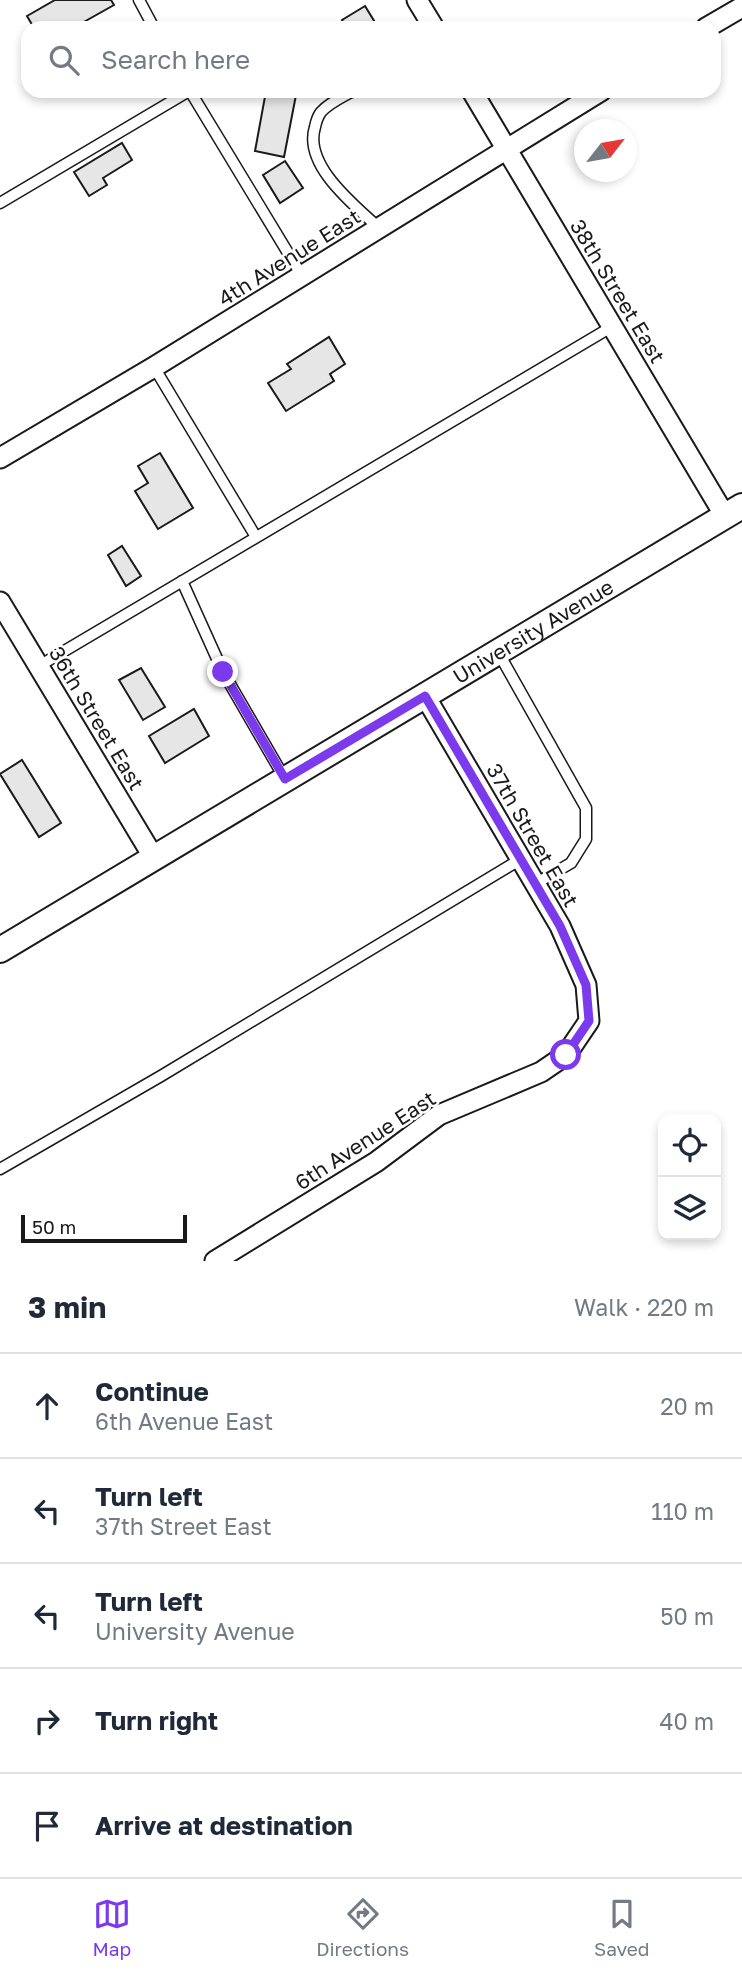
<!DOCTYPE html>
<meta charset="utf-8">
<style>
:root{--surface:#fff;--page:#f2f2f3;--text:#1f2937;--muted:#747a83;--line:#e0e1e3;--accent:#7c3aed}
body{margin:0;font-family:"Golos Text",sans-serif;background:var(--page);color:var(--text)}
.controls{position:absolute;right:21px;bottom:21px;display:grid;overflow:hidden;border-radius:14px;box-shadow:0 4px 10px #0003}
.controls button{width:63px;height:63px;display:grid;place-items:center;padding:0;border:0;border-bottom:2px solid var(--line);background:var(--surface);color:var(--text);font:35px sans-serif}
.compass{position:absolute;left:574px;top:119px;width:63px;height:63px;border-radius:50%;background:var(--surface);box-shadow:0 4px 10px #0003;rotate:59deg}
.scale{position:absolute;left:21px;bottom:18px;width:166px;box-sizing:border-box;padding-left:7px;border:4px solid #1a1a1a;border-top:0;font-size:19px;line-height:24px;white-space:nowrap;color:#1a1a1a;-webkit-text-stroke:5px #fff;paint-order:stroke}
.stop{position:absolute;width:21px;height:21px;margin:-16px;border:5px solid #7c3aed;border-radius:50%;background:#fff}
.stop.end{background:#7c3aed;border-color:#fff;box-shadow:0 2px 7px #0008}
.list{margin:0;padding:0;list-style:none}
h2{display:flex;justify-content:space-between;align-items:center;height:91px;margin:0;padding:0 28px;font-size:30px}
h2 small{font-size:23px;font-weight:400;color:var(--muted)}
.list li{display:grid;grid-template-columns:46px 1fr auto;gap:21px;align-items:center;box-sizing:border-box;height:105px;padding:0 28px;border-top:2px solid var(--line)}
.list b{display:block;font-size:26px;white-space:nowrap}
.list p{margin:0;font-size:23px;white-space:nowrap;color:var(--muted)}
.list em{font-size:23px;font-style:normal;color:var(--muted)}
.icon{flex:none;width:38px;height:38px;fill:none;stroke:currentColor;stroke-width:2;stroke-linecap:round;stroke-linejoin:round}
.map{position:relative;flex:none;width:742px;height:1261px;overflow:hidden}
.search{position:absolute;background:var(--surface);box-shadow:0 4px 10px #0003;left:21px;right:21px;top:21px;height:77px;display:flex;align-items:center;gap:18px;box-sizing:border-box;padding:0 24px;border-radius:21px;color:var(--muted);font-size:26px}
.sheet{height:616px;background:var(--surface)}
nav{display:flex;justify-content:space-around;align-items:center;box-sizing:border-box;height:98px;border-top:2px solid var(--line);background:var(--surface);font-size:19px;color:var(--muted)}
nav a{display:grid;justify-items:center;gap:4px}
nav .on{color:var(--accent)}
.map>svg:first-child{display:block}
.building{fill:#e6e6e6;stroke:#1a1a1a;stroke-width:2}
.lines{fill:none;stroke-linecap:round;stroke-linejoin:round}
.service-casing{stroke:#1a1a1a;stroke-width:13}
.minor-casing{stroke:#1a1a1a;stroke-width:23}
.tertiary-casing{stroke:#1a1a1a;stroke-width:28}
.service{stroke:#fff;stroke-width:10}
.minor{stroke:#fff;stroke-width:19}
.tertiary{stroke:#fff;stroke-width:24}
.route{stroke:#7c3aed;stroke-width:9}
.labels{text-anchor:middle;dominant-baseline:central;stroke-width:5;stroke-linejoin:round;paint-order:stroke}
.street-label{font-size:21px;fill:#1a1a1a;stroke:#fff}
</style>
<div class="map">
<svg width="742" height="1261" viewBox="0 0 742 1261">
<rect width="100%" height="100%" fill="#fff"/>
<!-- building -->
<path class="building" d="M55 0H111L114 5 73 28H34L27 16Z
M365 6 376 24 369 28H365L364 26 361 28H347L342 20Z
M266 91 296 95 284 157 255 151Z
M122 143 132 160 103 178 107 185 89 196 74 172Z
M285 161 303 188 280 203 263 175Z
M329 337 345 364 330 374 334 381 286 411 268 383 291 369 287 364Z
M160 453 193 508 158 529 135 491 148 483 138 466Z
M122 546 141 576 126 586 108 555Z
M141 668 165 707 143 720 119 680Z
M194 709 209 736 165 763 149 736Z
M22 760 61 823 39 837 0 774Z"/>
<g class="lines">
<defs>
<path id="service" d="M139 0 154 28
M190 91 302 276
M353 91C342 97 329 103 321 112 318 116 316 122 315 127 303 165 354 205 379 228
M0 203 189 91
M154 367 256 537
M182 581 223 672 285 779
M498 652 586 808V839L571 863 535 884
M39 666 613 326
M0 1169 161 1076 521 859"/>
<path id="minor" d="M417 0 434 28
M706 28 742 7
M472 91 725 516
M0 458 154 367 601 91
M0 602 154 858
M215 1261 376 1162 439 1115 541 1072 566 1055 589 1021 586 985 560 926 425 696"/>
<g id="tertiary">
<path id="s1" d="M0 950 742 506"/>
</g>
</defs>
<!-- service casing -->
<use href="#service" class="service-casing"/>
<!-- minor casing -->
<use href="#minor" class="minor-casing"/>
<!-- tertiary casing -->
<use href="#tertiary" class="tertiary-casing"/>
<!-- service -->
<use href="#service" class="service"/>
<!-- minor -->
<use href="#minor" class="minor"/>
<!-- tertiary -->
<use href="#tertiary" class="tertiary"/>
</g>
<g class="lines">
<!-- route -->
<path class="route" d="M223 672 285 779 425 696 560 926 586 985 589 1021 566 1055"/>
</g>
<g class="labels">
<!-- street labels -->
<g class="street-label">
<text transform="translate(289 257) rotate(-32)">4th Avenue East</text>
<text transform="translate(618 291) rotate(59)">38th Street East</text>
<text stroke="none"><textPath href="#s1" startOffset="621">University Avenue</textPath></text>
<text transform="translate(97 718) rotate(59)">36th Street East</text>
<text transform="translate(533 835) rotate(60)">37th Street East</text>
<text transform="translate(365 1140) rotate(-33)">6th Avenue East</text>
</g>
</g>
</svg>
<div class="controls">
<button><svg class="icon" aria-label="locate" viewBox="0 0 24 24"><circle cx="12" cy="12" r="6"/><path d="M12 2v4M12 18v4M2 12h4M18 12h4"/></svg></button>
<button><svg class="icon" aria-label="layers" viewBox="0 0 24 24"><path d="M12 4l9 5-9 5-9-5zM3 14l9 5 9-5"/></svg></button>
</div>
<svg class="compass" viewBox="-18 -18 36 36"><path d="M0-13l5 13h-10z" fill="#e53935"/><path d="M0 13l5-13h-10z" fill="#747a83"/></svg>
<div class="scale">50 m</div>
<div class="stop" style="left:566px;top:1055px"></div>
<div class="stop end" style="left:223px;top:672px"></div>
<div class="search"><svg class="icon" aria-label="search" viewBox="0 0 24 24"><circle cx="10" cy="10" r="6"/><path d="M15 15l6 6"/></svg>Search here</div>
</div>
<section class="sheet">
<h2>3 min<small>Walk · 220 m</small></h2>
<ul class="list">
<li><svg class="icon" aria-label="ahead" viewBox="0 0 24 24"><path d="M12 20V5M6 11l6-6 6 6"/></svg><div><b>Continue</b><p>6th Avenue East</p></div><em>20 m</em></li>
<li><svg class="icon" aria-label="left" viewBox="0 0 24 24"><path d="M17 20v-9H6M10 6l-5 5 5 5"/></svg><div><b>Turn left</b><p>37th Street East</p></div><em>110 m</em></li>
<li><svg class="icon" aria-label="left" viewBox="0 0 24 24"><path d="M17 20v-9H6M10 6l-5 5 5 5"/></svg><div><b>Turn left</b><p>University Avenue</p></div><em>50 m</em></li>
<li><svg class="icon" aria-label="right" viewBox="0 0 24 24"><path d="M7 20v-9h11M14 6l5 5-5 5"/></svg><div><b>Turn right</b></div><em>40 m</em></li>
<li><svg class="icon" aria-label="arrive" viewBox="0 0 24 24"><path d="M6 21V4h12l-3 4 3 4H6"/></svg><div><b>Arrive at destination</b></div></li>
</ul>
</section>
<nav>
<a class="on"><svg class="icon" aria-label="map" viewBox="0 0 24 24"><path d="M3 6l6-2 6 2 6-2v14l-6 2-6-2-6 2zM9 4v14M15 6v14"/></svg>Map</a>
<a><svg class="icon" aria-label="directions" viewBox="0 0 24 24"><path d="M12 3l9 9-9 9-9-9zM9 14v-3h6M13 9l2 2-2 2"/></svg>Directions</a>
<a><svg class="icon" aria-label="saved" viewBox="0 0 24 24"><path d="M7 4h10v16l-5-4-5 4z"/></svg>Saved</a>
</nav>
